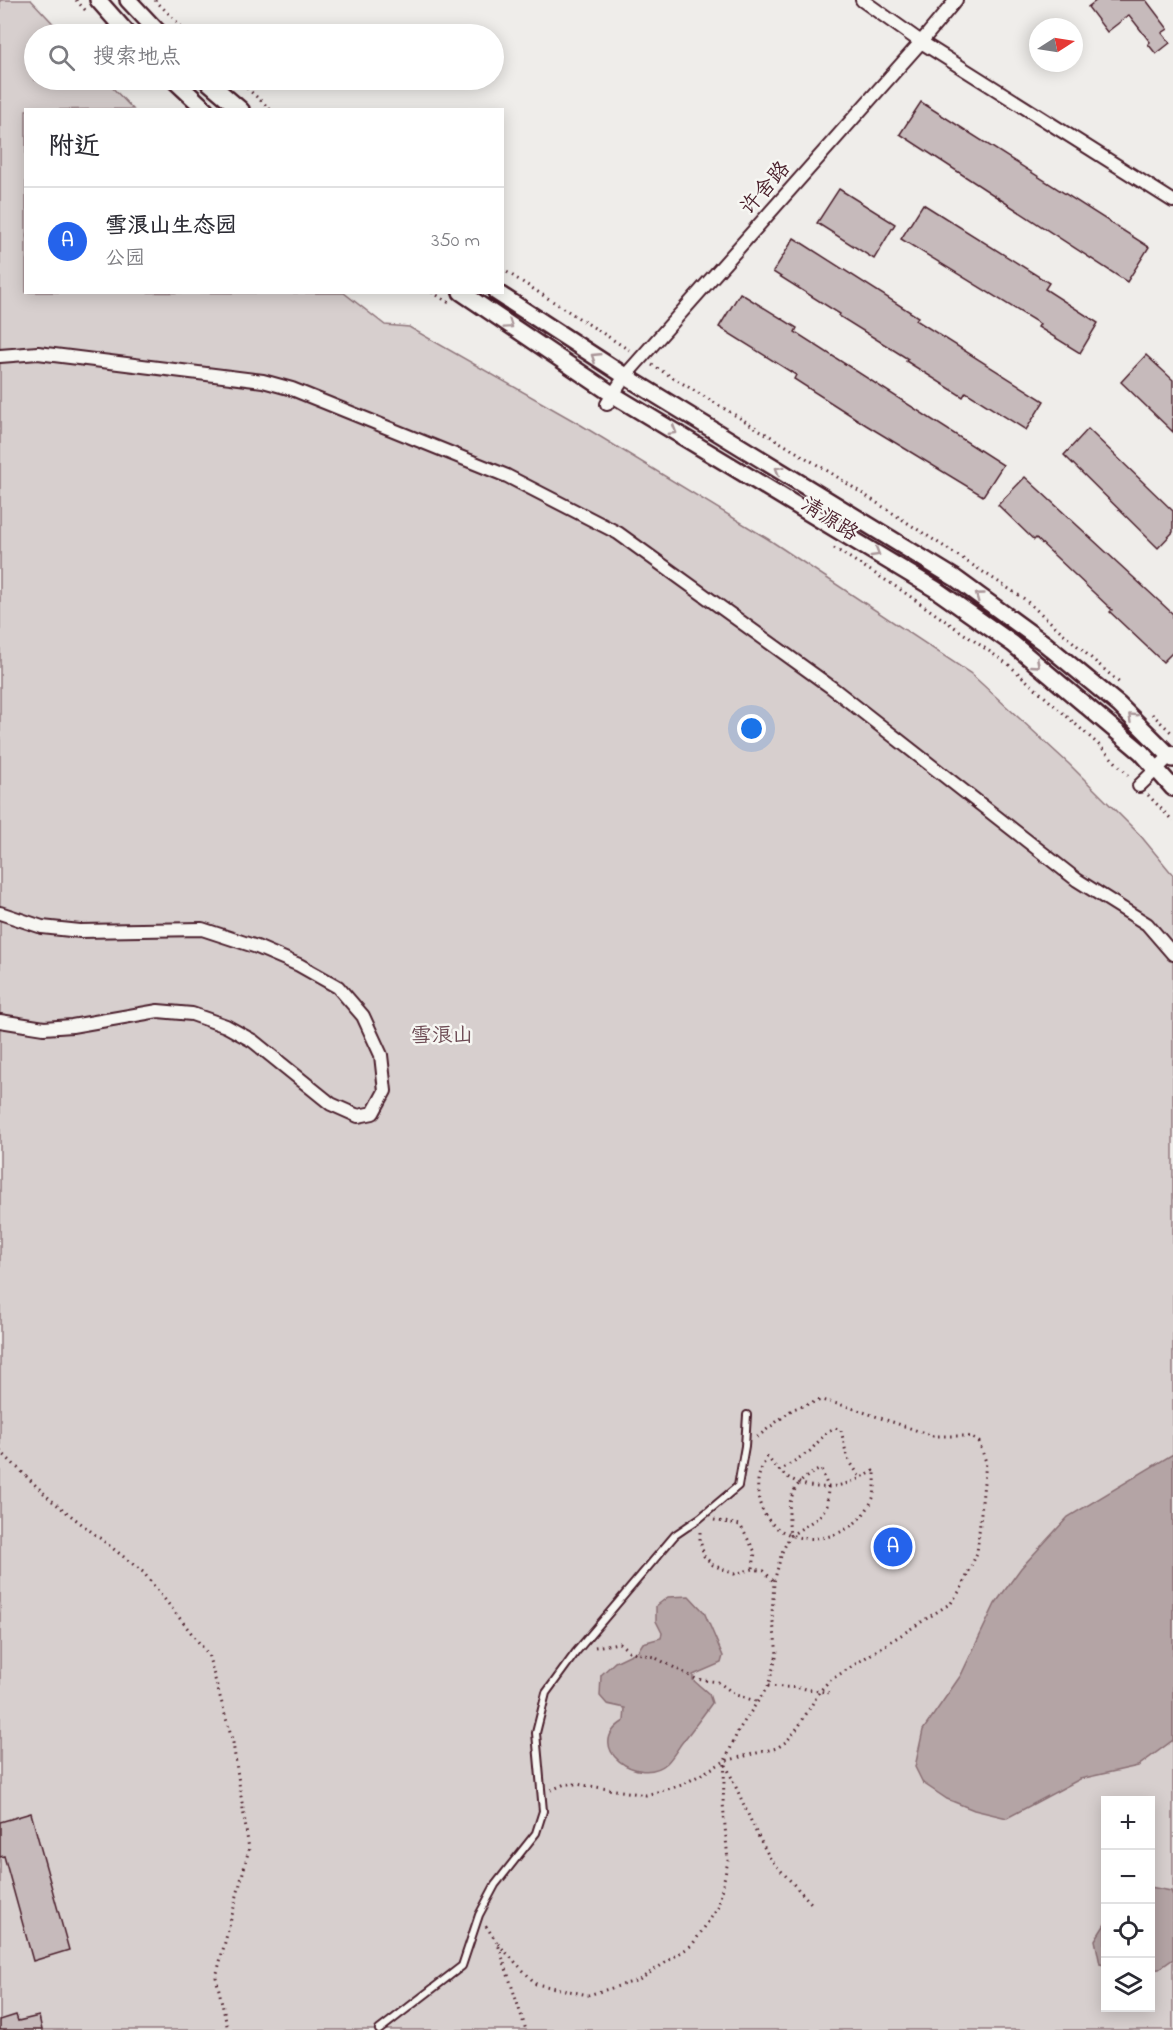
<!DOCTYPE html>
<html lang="zh">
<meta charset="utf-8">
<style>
:root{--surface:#fff;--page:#f7f7f7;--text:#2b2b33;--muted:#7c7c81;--line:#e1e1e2;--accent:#2563eb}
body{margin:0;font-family:"Indie Flower","LXGW WenKai TC",sans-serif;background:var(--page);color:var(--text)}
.controls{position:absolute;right:18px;bottom:18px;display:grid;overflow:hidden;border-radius:0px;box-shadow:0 3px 15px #0003}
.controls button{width:54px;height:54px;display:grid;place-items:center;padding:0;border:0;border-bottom:2px solid var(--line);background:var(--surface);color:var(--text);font:30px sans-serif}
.compass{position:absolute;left:1029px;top:18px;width:54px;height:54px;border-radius:50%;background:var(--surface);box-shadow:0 3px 15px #0003;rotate:78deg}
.you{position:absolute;left:752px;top:729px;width:21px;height:21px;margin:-15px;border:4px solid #fff;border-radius:50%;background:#1a73e8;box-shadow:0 0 0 9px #1a73e833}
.badge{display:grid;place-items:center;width:39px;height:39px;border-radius:50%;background:var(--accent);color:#fff;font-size:20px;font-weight:700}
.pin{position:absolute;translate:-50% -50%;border:3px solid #fff;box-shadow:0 2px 6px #0006}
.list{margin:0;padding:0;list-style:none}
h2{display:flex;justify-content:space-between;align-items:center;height:78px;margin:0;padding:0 24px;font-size:26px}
h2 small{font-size:20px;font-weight:400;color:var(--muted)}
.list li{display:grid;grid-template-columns:39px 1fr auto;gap:18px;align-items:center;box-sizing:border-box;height:108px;padding:0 24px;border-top:2px solid var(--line)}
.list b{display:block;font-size:22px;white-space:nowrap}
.list p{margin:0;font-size:20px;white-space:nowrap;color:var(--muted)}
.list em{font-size:20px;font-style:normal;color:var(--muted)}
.icon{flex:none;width:33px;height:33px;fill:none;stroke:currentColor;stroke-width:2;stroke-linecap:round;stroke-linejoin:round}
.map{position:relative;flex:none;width:1173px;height:2030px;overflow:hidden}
.search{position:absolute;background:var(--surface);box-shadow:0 3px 15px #0003;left:24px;top:24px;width:480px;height:66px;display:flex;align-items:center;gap:15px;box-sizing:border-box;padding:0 21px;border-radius:33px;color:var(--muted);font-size:22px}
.panel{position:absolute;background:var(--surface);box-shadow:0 3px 15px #0003;left:24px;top:108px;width:480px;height:186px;border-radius:0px}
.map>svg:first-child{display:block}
.green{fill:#d7cfce;stroke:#90777c;stroke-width:1.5;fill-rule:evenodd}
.water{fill:#b4a4a5;stroke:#8a6f74;stroke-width:1.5}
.building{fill:#c6babb;stroke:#4a1f2b;stroke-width:1.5}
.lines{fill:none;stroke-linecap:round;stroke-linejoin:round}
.service-casing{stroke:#4a1f2b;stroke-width:10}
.minor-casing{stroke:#4a1f2b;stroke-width:16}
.tertiary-casing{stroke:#4a1f2b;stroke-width:20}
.path{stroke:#4a1f2b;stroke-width:3;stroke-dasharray:1.5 4.5;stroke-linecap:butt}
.service{stroke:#f6f6f2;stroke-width:6}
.minor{stroke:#f6f6f2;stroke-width:12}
.tertiary{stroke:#f6f6f2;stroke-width:15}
.oneway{stroke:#a99598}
.labels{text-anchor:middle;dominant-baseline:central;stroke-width:5;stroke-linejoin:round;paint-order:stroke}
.street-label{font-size:21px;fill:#4a1f2b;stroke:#f6f6f2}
.park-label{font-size:21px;fill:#6d4b54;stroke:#f6f6f2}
</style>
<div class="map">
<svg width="1173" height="2030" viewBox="0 0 1173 2030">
<rect width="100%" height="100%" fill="#efedea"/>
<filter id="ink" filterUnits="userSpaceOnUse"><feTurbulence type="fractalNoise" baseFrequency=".0167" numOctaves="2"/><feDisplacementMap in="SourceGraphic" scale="12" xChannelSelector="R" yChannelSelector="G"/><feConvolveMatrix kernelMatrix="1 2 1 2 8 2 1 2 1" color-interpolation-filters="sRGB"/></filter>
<g filter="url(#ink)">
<!-- green -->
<path class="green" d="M0 0H31L63 34H34V80H105L133 109 26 110V292L344 293 385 325 409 327 581 425 768 539 970 673 1069 764 1140 835 1173 875V2030H0ZM1106 1800H1150V2008H1106Z"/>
<!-- water -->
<path class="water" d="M1173 1454V1740L1138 1766 1080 1779 1007 1818 974 1810 947 1799 923 1783 915 1767 923 1730 961 1675 995 1604 1021 1568 1068 1517Z
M689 1596 704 1612 723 1656 721 1663 693 1675V1680L709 1694 712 1703C702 1717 692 1730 681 1744 677 1750 672 1758 667 1763 640 1788 581 1747 624 1721L625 1708 607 1704 600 1696 601 1675 615 1662 638 1651 643 1643 661 1638 662 1633 656 1621V1606L668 1597Z
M1150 1887 1171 1891 1173 1896V1959L1159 1969 1151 1970Z
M1105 1924V1965L1100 1964 1095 1940Z"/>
<!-- building -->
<path class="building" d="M1097 0H1146L1168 29 1162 33 1170 43 1156 54 1148 44 1150 42 1129 15 1107 32 1088 7Z
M921 102 1149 247 1127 282 900 134Z
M839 189 895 224 874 259 817 223Z
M923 204 1049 283 1045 289 1098 323 1080 353 1038 327 1040 324 901 239Z
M794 238 918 317 916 320 1044 401 1026 430 966 392 963 397 906 361 908 359 839 316 840 314 773 272Z
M740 293 797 328 795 332 1003 465 983 496 866 425 794 379 796 375 719 327Z
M1146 355 1173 380V432L1121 382Z
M1088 429 1173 511V532L1158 548 1064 455Z
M1025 477 1173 614V652L1163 662 1110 612 1112 610 1036 538 1034 540 998 505Z
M31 1813 69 1950 33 1961 4 1856 0 1857V1822Z
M16 2015 18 2021 39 2016 42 2030H0V2020Z"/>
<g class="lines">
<defs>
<path id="service" d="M379 2030 462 1966 479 1915 495 1885 536 1833 543 1811 536 1733 546 1693 576 1652 675 1535 700 1518 738 1486 745 1446 747 1415"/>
<path id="minor" d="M862 0 921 42 1173 201
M0 356 38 353 263 381 292 389 507 476 618 533 831 687 1077 880 1147 924 1173 954
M607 404 625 376 921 42 956 0
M1139 786 1173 753
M0 913 42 927 80 931 202 929 257 947 299 965 338 987 363 1016 381 1055 385 1091 373 1113 358 1116 331 1104 253 1041 226 1026 192 1014 158 1011 72 1026 44 1028 0 1021"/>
<path id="tertiary" d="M98 0 128 34
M128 0 160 34
M174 80 206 110
M206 80 241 110
M461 292 612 394 935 589 1013 644 1141 752 1173 788
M496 292 625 376 955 578 1044 643 1119 705 1173 759"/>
</defs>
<!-- service casing -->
<use href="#service" class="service-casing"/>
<!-- minor casing -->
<use href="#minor" class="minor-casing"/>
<!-- tertiary casing -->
<use href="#tertiary" class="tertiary-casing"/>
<!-- path -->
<path class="path" d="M76 0 87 12
M155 0 189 34
M238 80 271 110
M502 269 629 350
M432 292 451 304
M652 365 831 473 1023 598 1122 685
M834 548 898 588 1009 665 1100 746 1131 778
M1152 714 1173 734
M1148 795 1173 821
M0 1451 51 1500 143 1572 208 1654 233 1743 249 1849 216 1977 228 2030
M767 1456C794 1496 838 1494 875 1470 875 1479 876 1490 873 1498 847 1559 752 1549 758 1482 758 1474 764 1464 767 1456Z
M779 1471 810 1451 827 1432 835 1428 841 1430 847 1457 861 1479
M714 1520 740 1525 755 1552 753 1569
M700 1532V1540L704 1556 713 1565 734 1574 753 1569 764 1571 774 1582
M595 1647 619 1643 629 1651 654 1657 696 1679 718 1682 736 1695 759 1702
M768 1686 800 1688 830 1693
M726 1765 756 1832 771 1860 811 1903
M551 1790 565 1784H577L646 1795 682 1785 725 1761 777 1748 787 1741 799 1726 820 1691 829 1681 951 1603 961 1589 977 1553 986 1462 979 1442 968 1436H933L846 1406 821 1400 793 1409 756 1438
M486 1926 498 1944 526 2030
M498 1944 536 1984 588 1995 639 1980 692 1945 718 1908 728 1861 723 1803 725 1761 738 1731 768 1686 777 1654 772 1614 774 1582 782 1552 790 1536 819 1517 827 1506 828 1487 821 1469C788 1483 787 1504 790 1536"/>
<!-- service -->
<use href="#service" class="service"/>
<!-- minor -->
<use href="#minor" class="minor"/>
<!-- tertiary -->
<use href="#tertiary" class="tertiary"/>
</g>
<!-- one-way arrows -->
<defs><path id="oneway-chevron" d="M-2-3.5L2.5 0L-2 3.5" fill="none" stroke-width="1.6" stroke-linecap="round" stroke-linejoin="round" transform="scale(1.5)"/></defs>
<g class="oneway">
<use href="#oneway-chevron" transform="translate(509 325) rotate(34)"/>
<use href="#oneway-chevron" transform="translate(595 357) rotate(-147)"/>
<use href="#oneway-chevron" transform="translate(673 431) rotate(31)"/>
<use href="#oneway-chevron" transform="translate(779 470) rotate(-149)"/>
<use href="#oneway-chevron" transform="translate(876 553) rotate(31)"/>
<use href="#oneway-chevron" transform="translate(979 596) rotate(-144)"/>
<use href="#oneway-chevron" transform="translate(1036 664) rotate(41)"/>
<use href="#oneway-chevron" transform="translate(1132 717) rotate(-136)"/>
</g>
</g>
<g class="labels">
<!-- street labels -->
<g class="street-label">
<text transform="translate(766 189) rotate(-49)">许舍路</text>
<text transform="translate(829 520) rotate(32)">清源路</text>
</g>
<!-- park labels -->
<g class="park-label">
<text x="442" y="1037">雪浪山</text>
</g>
</g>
</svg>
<div class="controls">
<button>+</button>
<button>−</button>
<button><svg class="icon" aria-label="locate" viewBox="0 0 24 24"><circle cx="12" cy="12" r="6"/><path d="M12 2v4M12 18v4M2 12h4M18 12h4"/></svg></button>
<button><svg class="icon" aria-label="layers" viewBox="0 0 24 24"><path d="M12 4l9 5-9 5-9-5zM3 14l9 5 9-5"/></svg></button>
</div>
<svg class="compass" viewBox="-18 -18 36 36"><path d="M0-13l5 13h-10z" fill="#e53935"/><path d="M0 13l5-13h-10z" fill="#7c7c81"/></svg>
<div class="you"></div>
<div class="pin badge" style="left:893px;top:1547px">A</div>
<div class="search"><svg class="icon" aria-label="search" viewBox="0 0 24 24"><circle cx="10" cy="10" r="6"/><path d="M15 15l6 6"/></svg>搜索地点</div>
<section class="panel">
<h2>附近<small></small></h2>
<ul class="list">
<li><span class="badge">A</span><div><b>雪浪山生态园</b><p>公园</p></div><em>350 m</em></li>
</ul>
</section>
</div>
